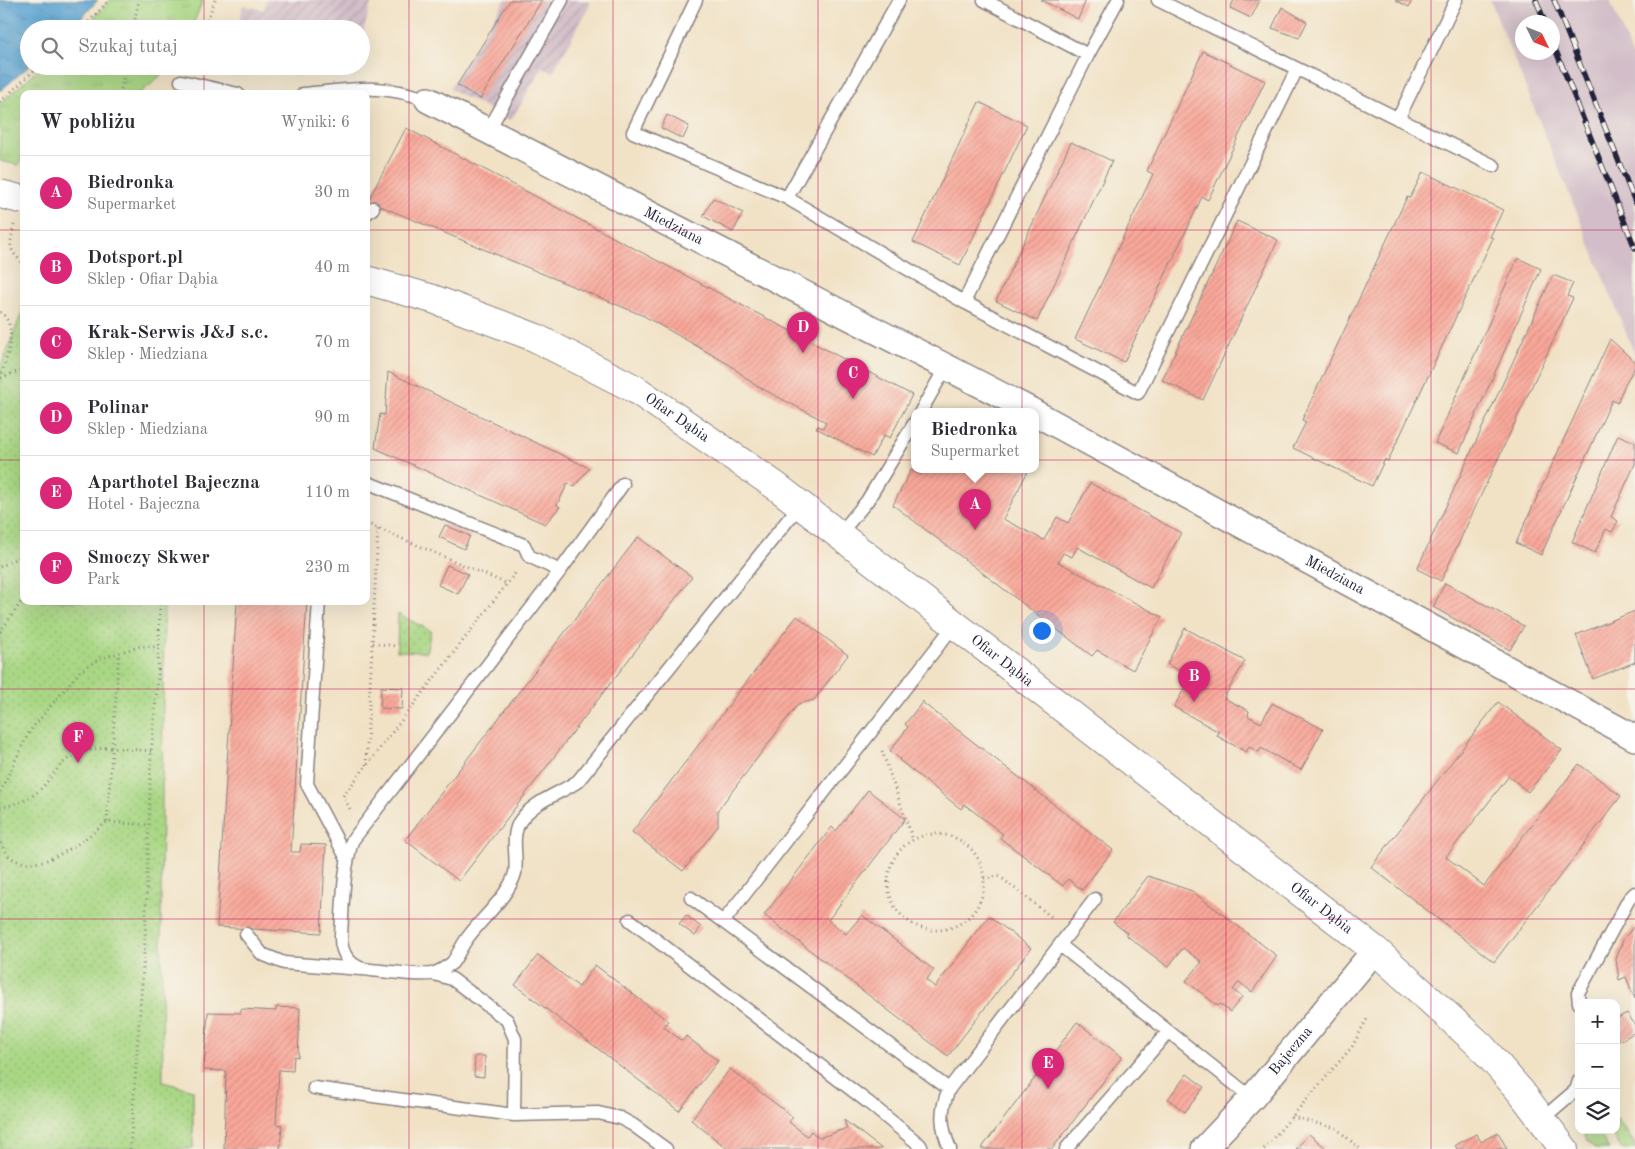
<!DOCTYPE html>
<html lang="pl">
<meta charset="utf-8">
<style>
:root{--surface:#fff;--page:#f2f2f3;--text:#2b2b33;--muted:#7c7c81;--line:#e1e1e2;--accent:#db2777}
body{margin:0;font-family:"Old Standard TT",serif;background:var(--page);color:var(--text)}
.controls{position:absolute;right:15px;bottom:15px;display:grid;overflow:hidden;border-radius:10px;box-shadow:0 5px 20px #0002}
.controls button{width:45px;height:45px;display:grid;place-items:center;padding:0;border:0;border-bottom:1px solid var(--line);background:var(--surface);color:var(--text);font:25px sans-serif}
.compass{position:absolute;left:1515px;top:15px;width:45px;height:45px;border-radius:50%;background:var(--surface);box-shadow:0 5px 20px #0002;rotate:133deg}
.you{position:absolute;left:1041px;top:630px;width:18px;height:18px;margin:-12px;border:4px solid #fff;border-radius:50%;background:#1a73e8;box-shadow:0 0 0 8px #1a73e833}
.badge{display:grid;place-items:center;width:32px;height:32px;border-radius:50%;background:var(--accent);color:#fff;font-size:16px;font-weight:700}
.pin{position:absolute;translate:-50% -41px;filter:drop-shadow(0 1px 2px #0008)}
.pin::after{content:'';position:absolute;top:26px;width:18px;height:15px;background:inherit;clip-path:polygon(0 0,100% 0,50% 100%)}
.popup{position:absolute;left:911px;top:408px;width:128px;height:65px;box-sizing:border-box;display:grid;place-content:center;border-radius:10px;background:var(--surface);filter:drop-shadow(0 1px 4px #0005);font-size:16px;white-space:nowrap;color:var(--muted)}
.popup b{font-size:19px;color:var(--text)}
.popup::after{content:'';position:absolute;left:50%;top:100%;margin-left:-10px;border:10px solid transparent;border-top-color:var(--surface)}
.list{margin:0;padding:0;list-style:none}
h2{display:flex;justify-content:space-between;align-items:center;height:65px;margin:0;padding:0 20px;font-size:21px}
h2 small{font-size:16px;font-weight:400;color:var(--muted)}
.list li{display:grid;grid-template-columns:32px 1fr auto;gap:15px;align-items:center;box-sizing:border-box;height:75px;padding:0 20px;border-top:1px solid var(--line)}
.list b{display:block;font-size:19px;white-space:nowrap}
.list p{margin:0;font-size:16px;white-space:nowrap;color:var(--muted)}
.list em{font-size:16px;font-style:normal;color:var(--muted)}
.icon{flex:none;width:28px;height:28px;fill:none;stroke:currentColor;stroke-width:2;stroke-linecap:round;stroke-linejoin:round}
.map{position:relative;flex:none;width:1635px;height:1149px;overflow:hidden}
.search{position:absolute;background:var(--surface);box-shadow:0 5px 20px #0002;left:20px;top:20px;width:350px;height:55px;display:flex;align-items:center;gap:12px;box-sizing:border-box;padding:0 18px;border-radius:28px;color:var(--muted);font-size:19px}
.panel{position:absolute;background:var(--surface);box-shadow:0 5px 20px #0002;left:20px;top:90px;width:350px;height:515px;border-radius:10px}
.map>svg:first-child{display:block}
.industrial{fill:url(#industrial-furrows)}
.railway{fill:#d2bdc8;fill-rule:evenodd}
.grass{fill:url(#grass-tufts);stroke:#667c60}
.park{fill:url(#park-dots);stroke:#667c60}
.water{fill:url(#water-ripples);stroke:#3e6286}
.building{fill:url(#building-hatch)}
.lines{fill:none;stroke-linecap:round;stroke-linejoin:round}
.service-casing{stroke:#8a8280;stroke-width:15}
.minor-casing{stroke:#8a8280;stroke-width:28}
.tertiary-casing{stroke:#8a8280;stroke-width:30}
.path{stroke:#8a8280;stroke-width:3;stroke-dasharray:1 4;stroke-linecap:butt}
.service{stroke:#fff;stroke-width:12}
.minor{stroke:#fff;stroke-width:25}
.tertiary{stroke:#fff;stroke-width:28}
.rail-casing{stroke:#22223b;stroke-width:5.5}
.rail{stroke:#f7f3e8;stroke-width:4;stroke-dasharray:11;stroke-linecap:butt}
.tertiary-bridge-casing{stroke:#8a8280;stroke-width:30;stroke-linecap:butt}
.tertiary-bridge{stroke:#fff;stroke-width:28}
.grid{fill:none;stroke:#c2185b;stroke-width:1;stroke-opacity:0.55}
.labels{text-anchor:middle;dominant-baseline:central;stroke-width:4.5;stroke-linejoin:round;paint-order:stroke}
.street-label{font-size:15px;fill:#22223b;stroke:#f7f3e8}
</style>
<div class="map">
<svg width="1635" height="1149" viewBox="0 0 1635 1149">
<defs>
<pattern id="industrial-furrows" width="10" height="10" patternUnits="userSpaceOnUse" patternTransform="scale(1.25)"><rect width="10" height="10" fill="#d2bdc8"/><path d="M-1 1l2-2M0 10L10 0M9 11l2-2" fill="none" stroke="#b4a2ad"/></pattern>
<pattern id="grass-tufts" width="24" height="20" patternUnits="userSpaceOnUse" patternTransform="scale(1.25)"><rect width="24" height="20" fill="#a9d784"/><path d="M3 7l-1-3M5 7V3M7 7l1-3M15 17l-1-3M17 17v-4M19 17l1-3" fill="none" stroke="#91b873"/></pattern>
<pattern id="park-dots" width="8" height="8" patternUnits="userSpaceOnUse" patternTransform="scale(1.25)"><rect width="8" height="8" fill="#a9d784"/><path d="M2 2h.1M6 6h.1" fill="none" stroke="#91b873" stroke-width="1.8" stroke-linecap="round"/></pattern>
<pattern id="water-ripples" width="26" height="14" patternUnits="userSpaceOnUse" patternTransform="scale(1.25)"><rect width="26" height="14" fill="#5aa3d1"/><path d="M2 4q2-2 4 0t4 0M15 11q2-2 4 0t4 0" fill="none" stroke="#4a84ab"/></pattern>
<pattern id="building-hatch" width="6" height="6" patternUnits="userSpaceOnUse" patternTransform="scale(1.25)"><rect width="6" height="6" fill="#f9a799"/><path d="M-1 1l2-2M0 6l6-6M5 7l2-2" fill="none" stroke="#d58f85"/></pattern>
</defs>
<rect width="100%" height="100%" fill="#f7f3e8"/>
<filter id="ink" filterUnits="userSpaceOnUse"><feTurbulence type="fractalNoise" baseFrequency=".02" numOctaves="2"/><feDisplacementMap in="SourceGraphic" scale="10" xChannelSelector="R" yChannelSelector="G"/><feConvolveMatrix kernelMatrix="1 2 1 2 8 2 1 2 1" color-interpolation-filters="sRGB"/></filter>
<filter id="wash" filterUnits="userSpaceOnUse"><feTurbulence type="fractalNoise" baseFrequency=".0096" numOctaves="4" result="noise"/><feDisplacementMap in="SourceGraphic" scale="20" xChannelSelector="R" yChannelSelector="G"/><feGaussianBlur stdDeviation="1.12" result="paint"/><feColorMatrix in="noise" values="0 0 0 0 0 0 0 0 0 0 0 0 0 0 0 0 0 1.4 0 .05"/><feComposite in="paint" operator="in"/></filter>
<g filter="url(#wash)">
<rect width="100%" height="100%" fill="#f1e2c6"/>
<!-- industrial -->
<path class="industrial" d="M266 0H372L361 40V29H238L243 5 264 10Z
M505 0H584L591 3 553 72 542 67 511 121 450 89Z
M230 66H285L266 71 230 69Z"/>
<!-- railway -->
<path class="railway" d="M1490 0H1610L1635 62V355ZM1522 22H1552V52H1522Z"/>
<!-- grass -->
<path class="grass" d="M110 0H203L191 29H84Z
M42 66H169L154 82 138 94H24V151L19 165 0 161V104Z
M1616 1117 1635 1144V1149H1622L1609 1130H1616Z
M1597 1130 1609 1149H1595L1586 1138 1584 1130Z"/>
<!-- park -->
<path class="park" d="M24 307V601H164L161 898 163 1082 193 1090V1149H0V369Z
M398 614 431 631 426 652 397 651Z"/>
<!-- water -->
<path class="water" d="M0 0H98L71 29H29V66L0 91Z"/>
<g id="blocks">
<!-- building -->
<path class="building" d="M510 0H542L480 99 457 85Z
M1041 0H1086L1078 19Z
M1234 0H1260L1251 18 1230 8Z
M1395 0H1412L1409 7Z
M1282 7 1307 22 1299 38 1272 28Z
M1203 51 1265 81 1208 200 1202 197 1124 362 1075 339 1153 174 1147 171Z
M979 102 1027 125 960 265 913 242Z
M667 115 689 126 683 139 661 128Z
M406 128 912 395 890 438 884 435 872 457 816 428 818 426 823 428 826 422 755 385 730 365 644 316 368 201Z
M1071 142 1112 161 1037 321 996 301Z
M1423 172 1503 210 1490 237 1493 238 1388 461 1385 459 1372 486 1293 448 1306 422 1302 420 1407 197 1410 198Z
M713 198 743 213 733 232 703 216Z
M1237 221 1278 240 1203 400 1162 380Z
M1518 258 1541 269 1459 453 1435 443Z
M1553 275 1573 283 1567 296 1573 298 1441 581 1417 569Z
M1610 339 1635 362V367L1625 384 1617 403 1612 400 1541 555 1516 543Z
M388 372 589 468 574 487 568 483 557 505 560 507 545 524 375 448 380 414 385 415Z
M1618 435 1635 442V464L1611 517 1618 521 1612 532 1606 529 1595 553 1572 542Z
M925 469H1029L1003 519 1044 540 1057 517 1068 523 1090 483 1181 533 1151 588 1077 547 1072 557 1063 553 1058 562 1162 617 1133 670 1097 650 1092 656 893 505 911 470 921 475Z
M445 525 470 536 464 549 439 537Z
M638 537 692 577 459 881 405 840Z
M447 565 468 574 458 594 438 585Z
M1445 583 1524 626 1510 650 1433 607Z
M237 601H307L291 852H300L301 844 326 845 321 933 217 927Z
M1635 611V662L1593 679 1576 635Z
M797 616 848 655 814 700 798 704 718 810V826L683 871 632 832Z
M1185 628 1245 661 1224 698 1249 711 1248 716 1261 723 1272 703 1323 729 1301 770 1261 748 1259 752 1249 747 1246 752 1217 736 1219 732 1174 707 1197 665 1192 662 1185 674 1167 664Z
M381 687 403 688 402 709 380 708Z
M923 701V703L1113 850 1082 890 1068 879 1063 886 1000 838 1003 834 964 804 961 809 899 760 900 759 890 751 908 727 905 724Z
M1498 702 1562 750 1528 792 1509 776 1446 857 1484 886 1579 764 1621 796 1494 962 1371 867Z
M868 790 905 819 828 920 846 934 862 915 934 970 926 980 935 987 989 916 1031 948 948 1056 764 915 832 827 836 831Z
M1148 876 1192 891 1277 956 1252 992 1239 982 1233 990 1242 997 1230 1012 1220 1004 1218 1006 1186 981 1202 962 1183 948 1168 967 1126 935 1127 933 1113 922Z
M686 915 701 927 695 936 679 924Z
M1635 925V999L1626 977 1619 980 1616 959 1623 940Z
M538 955 579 987 595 965 668 1021 664 1027 682 1041 686 1036 718 1061 679 1111 515 985Z
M276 1007 300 1008 298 1057 294 1056 293 1071 279 1070 276 1124 282 1125 280 1149H224L226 1071 204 1070 208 1012 241 1013V1009L276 1011Z
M1627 1013 1635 1025V1032L1620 1041 1616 1035V1019Z
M1077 1022 1122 1057 1052 1149H981Z
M475 1056H485L484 1077 474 1076Z
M730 1069 793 1117 789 1122 807 1136 811 1131 819 1138 847 1128 844 1120 882 1149H728L691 1120Z
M1187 1074 1204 1087 1185 1112 1168 1099Z
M1498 1132 1507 1149H1457L1455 1145 1477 1134 1481 1142Z
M1309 1134 1327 1149H1296Z"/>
</g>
</g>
<g filter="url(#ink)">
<use href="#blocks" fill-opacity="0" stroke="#8a8280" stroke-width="1"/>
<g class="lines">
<defs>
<path id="service" d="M696 0 633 132 787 198 964 302
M984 0 1088 55
M1118 0 1088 55 964 302 1138 393 1297 69
M1158 0 1494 166
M181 81 238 94
M303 94C351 90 381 82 428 100
M1398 119 1456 0
M488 131 562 0
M787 198 899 0
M366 214 373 208
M921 411 946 367
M366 482 524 545 529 556 560 571 352 841C343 872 343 903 341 935 340 954 351 969 371 970 384 971 426 977 435 973 440 971 448 966 452 963 457 957 461 947 466 940 479 921 509 896 515 873 518 857 510 837 520 821 535 800 558 795 578 781L800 505
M839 535 867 501 915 422
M560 571 623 484
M319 601 307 784 347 859
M691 898 949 1089
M630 920 869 1103 920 1145 922 1149
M723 922 955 624
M246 934 262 954 284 963 361 969
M1060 945 1252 1098
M434 974 452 979 507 1020 515 1039 514 1115
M1579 1003 1578 993 1629 899 1635 893
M314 1088 514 1115 598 1113 620 1118 633 1125 666 1149
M1542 1119 1576 1090 1579 1081
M950 1149C941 1127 939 1112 949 1089L1095 899
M1066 1149 1168 1032"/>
<g id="minor">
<path id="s1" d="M428 100 1032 411"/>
<path id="s2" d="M1035 413 1635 738"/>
<path id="s3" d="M1204 1149 1252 1098 1375 950"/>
</g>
<g id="tertiary">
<path id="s4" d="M366 280 433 299 534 337 635 389 776 486 1375 950 1481 1046 1521 1092 1564 1149"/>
</g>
</defs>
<!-- service casing -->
<use href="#service" class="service-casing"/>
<!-- minor casing -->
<use href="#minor" class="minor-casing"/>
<!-- tertiary casing -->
<use href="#tertiary" class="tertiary-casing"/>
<!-- path -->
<path class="path" d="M82 29 109 0
M133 29 139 0
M204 29 215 0
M120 94 126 66
M0 102 39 66
M14 225C10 245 7 249 24 264
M0 312C21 327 5 360 0 380
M1 378 24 369
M366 523 507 584
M0 567 24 554
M0 632 24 598
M373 643 396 646
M882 751 913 840
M366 765 378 528
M0 792 29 732 80 671 99 659 141 646 159 647
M0 807C13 805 25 802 36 793 49 783 56 766 71 757 96 743 124 749 151 751
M350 809 343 796 516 572
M107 822 119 654
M888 882a48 48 0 1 1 96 0a48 48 0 1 1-96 0Z
M0 843C3 847 6 853 9 856 38 879 85 839 107 822L149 825
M984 878 999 876 1054 919
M1292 1117 1336 1128 1360 1149
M130 1149 145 941 151 754 158 677 160 601
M1264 1149 1352 1047 1368 1017"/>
<!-- service -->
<use href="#service" class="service"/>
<!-- minor -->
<use href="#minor" class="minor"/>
<!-- tertiary -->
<use href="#tertiary" class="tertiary"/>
<defs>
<path id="rail" d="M1536 0 1545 22
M1554 0 1635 202
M1552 41 1635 248"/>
</defs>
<!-- rail casing -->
<use href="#rail" class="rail-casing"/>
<!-- rail -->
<use href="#rail" class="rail"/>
<defs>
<path id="tertiary-bridge" d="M0 194 24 200"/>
</defs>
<!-- tertiary-bridge casing -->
<use href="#tertiary-bridge" class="tertiary-bridge-casing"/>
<!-- tertiary-bridge -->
<use href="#tertiary-bridge" class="tertiary-bridge"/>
</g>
</g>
<!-- grid -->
<path class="grid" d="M204 0V29M409 0V1149M613 0V1149M818 0V1149M1022 0V1149M1226 0V1149M1431 0V1149M204 66V94M0 230H24M366 230H1635M0 460H24M366 460H1635M204 601V1149M0 689H1635M0 919H1635"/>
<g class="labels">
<!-- street labels -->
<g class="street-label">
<text stroke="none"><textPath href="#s1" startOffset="276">Miedziana</textPath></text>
<text stroke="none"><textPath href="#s4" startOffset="342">Ofiar Dąbia</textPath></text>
<text stroke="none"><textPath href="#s2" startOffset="341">Miedziana</textPath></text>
<text stroke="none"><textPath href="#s4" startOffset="748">Ofiar Dąbia</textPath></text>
<text stroke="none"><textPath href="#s4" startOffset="1152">Ofiar Dąbia</textPath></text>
<text stroke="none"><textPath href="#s3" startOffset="131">Bajeczna</textPath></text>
</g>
</g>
</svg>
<div class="controls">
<button>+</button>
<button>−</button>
<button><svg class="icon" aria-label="layers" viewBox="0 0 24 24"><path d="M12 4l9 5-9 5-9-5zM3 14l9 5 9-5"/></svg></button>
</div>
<svg class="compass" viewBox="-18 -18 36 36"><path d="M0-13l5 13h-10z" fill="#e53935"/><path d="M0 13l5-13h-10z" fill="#7c7c81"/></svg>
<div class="you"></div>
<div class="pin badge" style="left:975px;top:530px">A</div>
<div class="popup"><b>Biedronka</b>Supermarket</div>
<div class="pin badge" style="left:1194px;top:702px">B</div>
<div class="pin badge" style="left:853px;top:399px">C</div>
<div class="pin badge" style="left:803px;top:353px">D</div>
<div class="pin badge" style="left:1048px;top:1089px">E</div>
<div class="pin badge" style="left:78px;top:763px">F</div>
<div class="search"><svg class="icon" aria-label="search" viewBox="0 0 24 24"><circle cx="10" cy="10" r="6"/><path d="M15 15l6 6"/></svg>Szukaj tutaj</div>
<section class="panel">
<h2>W pobliżu<small>Wyniki: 6</small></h2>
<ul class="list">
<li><span class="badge">A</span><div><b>Biedronka</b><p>Supermarket</p></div><em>30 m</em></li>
<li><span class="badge">B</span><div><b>Dotsport.pl</b><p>Sklep · Ofiar Dąbia</p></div><em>40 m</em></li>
<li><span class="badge">C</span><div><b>Krak-Serwis J&amp;J s.c.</b><p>Sklep · Miedziana</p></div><em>70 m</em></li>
<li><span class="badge">D</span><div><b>Polinar</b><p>Sklep · Miedziana</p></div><em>90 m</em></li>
<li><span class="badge">E</span><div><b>Aparthotel Bajeczna</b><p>Hotel · Bajeczna</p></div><em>110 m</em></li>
<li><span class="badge">F</span><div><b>Smoczy Skwer</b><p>Park</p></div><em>230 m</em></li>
</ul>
</section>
</div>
